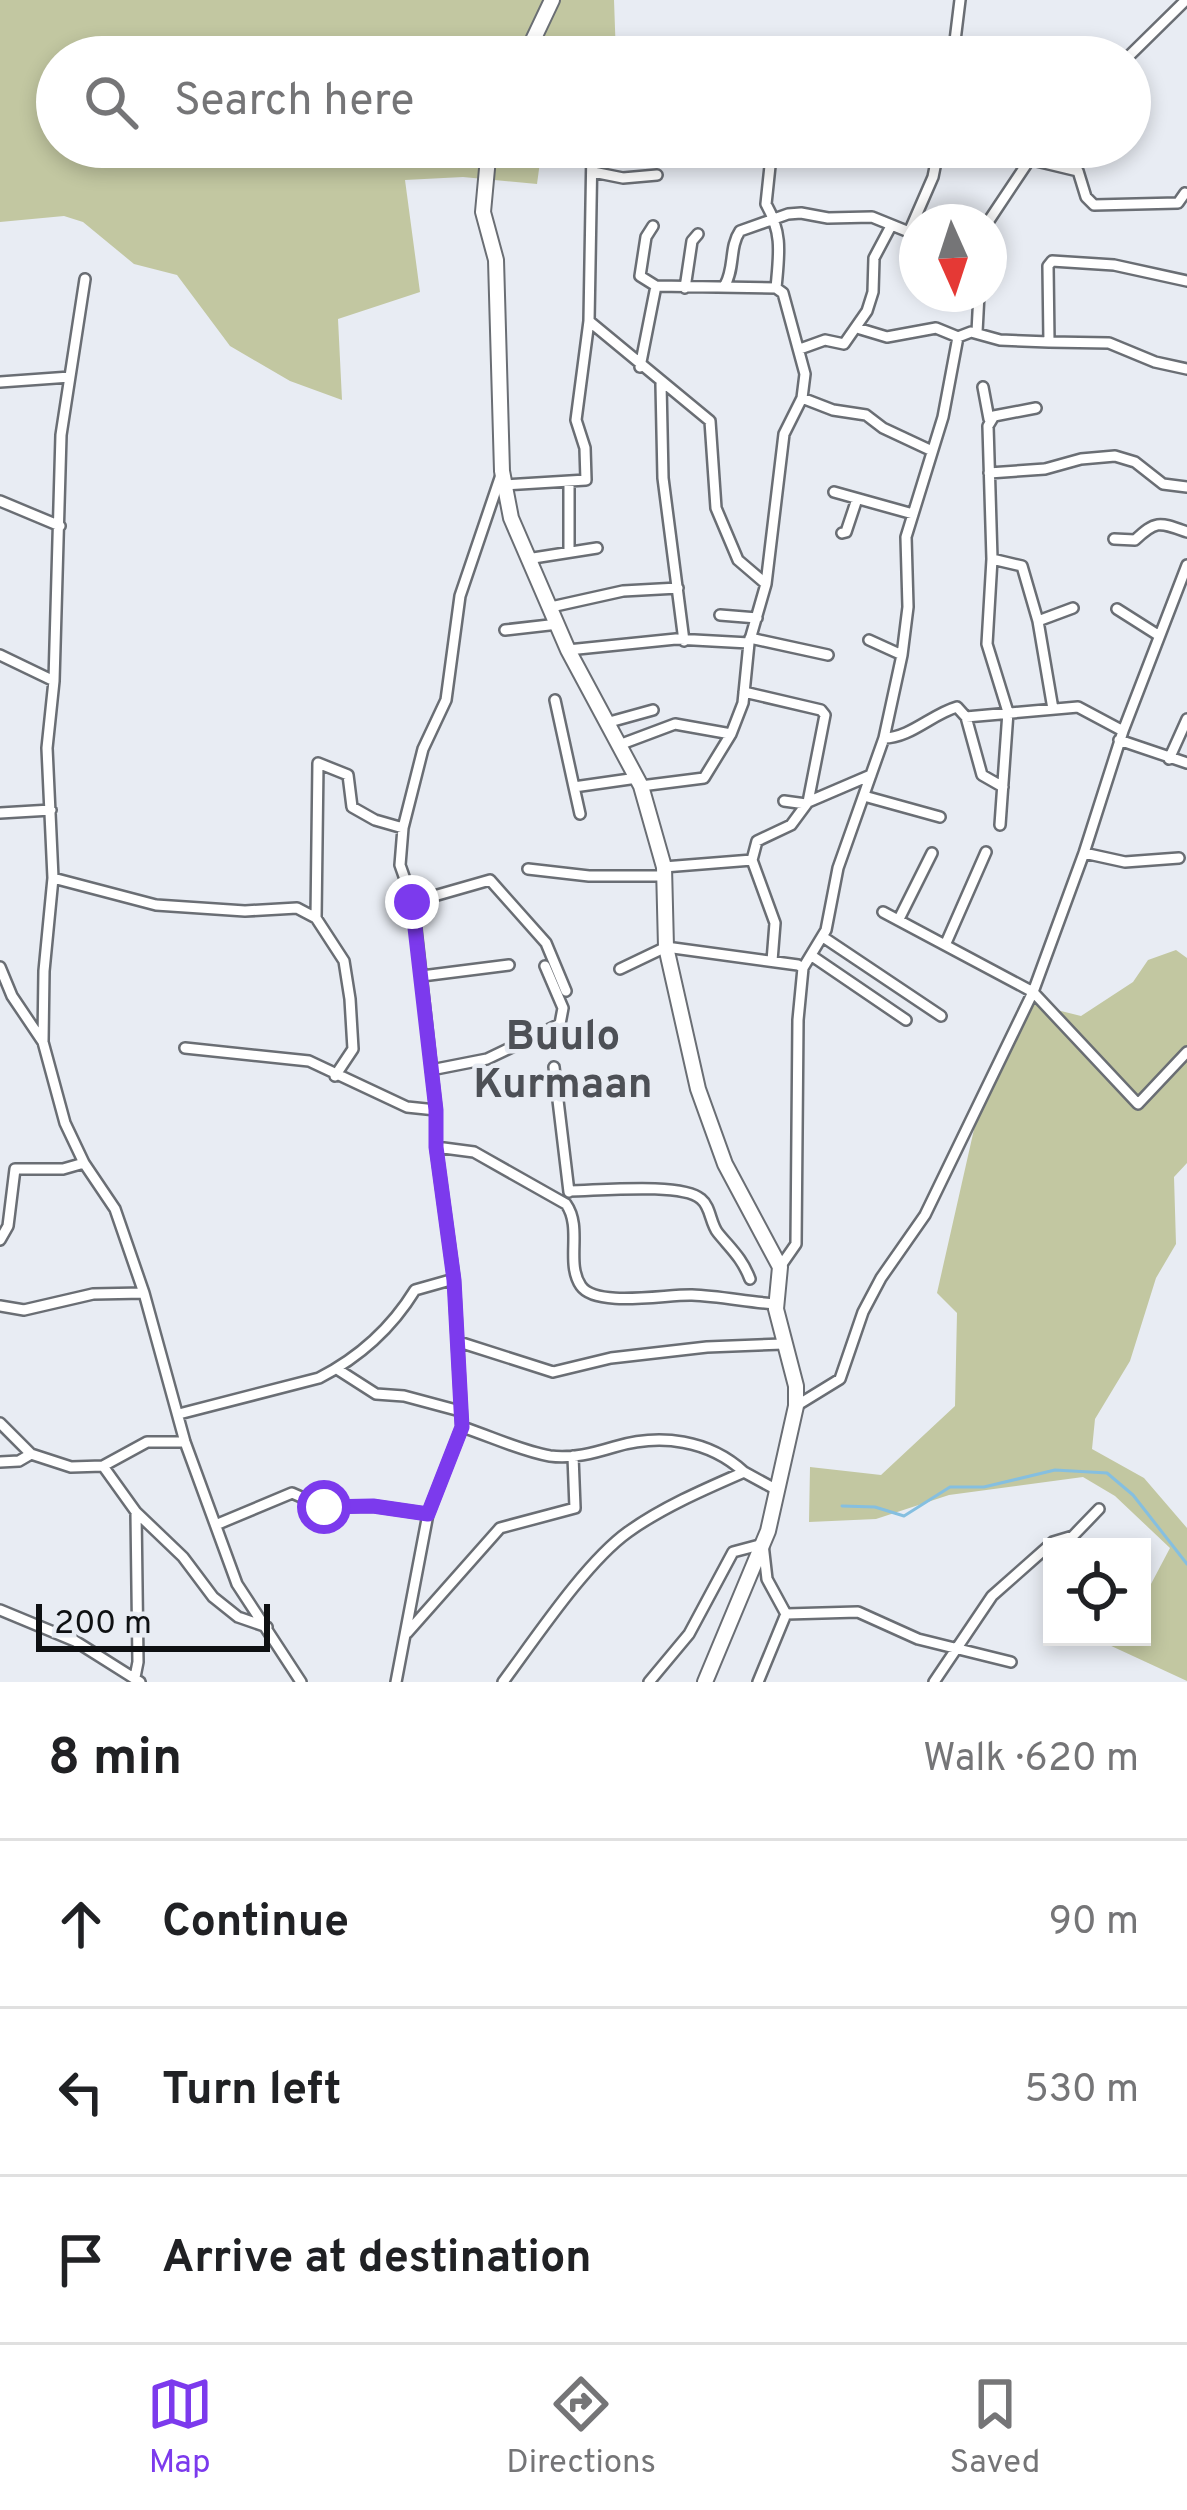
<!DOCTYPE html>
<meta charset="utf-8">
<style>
:root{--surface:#fff;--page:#f2f2f2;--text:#202124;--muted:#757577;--line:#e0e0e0;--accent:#7c3aed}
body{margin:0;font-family:Overpass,sans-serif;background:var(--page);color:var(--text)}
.controls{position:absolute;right:36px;bottom:36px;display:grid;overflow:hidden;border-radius:0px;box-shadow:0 6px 18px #0003}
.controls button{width:108px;height:108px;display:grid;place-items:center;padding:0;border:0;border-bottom:3px solid var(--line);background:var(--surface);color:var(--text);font:60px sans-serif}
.compass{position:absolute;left:899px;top:204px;width:108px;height:108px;border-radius:50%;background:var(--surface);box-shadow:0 6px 18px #0003;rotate:177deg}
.scale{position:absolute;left:36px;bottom:30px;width:234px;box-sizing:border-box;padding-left:12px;border:6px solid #0e1012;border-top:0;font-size:33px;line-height:42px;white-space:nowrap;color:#0e1012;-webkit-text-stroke:9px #e8ecf3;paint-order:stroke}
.stop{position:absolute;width:36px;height:36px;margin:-27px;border:9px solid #7c3aed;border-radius:50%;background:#fff}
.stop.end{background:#7c3aed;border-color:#fff;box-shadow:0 3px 12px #0008}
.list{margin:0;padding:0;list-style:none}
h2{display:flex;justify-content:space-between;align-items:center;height:156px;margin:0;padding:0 48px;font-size:51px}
h2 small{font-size:39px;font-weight:400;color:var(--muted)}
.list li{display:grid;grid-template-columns:78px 1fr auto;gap:36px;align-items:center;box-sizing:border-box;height:168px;padding:0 48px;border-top:3px solid var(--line)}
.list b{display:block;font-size:45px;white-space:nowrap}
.list em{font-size:39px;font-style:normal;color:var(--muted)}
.icon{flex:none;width:66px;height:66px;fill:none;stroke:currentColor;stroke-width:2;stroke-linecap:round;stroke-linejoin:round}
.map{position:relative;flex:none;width:1187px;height:1682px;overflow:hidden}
.search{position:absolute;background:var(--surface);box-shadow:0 6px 18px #0003;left:36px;right:36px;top:36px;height:132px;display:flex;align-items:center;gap:30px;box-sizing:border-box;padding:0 42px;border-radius:66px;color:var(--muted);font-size:45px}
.sheet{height:660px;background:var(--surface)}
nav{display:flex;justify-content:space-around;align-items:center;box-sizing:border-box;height:168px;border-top:3px solid var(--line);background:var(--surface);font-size:33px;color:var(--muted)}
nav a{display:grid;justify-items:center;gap:6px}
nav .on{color:var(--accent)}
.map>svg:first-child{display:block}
.green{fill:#c2c7a1}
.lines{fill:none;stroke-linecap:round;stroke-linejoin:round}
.stream{stroke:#85bfe0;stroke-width:3}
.minor-casing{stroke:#6a6e74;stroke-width:14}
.secondary-casing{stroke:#6a6e74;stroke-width:18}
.minor{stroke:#fff;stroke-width:9}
.secondary{stroke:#fff;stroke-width:14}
.route{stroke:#7c3aed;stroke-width:15}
.labels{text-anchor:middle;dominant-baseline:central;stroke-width:9;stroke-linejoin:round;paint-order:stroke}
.district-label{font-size:42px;font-weight:bold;fill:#4d5056;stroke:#e8ecf3}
</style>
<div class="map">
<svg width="1187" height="1682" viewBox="0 0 1187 1682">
<rect width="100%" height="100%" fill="#e8ecf3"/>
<!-- green -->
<path class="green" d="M0 0H614L616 57H57V147H542L537 184 463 177 405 180 420 292 338 319 342 400 290 381 230 346 177 275 134 264 83 222 64 216 0 222Z
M1176 950 1187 958V1163L1174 1177 1176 1244 1156 1278 1130 1361 1095 1419 1092 1449 1144 1478 1187 1528V1681L1094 1638 1142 1637V1601L1170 1548 1115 1496 1083 1477 949 1495 876 1519 809 1522 810 1467 881 1475 955 1406 957 1313 937 1293 982 1094 1033 1004 1081 1016 1133 982 1148 960Z"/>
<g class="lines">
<!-- stream -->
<path class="stream" d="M842 1506 875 1507 904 1516 950 1487H984L1055 1470 1107 1473 1133 1495 1187 1564"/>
<defs>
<path id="minor" d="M953 57 960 0
M1128 57 1186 0
M772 147 766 204C783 234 779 254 776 288
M1028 159 1078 171 1086 197 1094 205 1178 203 1185 193
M593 172 623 178 657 175
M988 222 1038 147
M653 226 646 237 640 276 656 286
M917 232H909L933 177 939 147
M725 285C735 268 729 247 740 231L788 214 801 213 828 218 872 217 909 232
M685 288 692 241 698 234
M589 321 592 147
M977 332 979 294
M958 337 971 332 1000 340 1049 342 1048 266 1052 261 1114 265 1187 281
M1049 342 1109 343 1155 362 1187 369
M800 349 825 340 844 344 867 311 873 292 874 258 891 226
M640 367 656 286 776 288 783 293 805 374 802 398 784 434 766 584 749 643 743 703 731 734 704 778 641 786
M0 382 70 377
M661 384 663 478 684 641
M983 387 989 419
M802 398 833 410 866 415 883 428 930 450
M989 473 1045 469 1081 459 1115 456 1135 462 1163 484 1187 487
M569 483V552
M505 485 586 480 585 448 576 420 589 321 710 421 716 508 738 560 766 584
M834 492 913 514
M0 501 60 526
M842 533 846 532 857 499
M1114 539 1135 540C1156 520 1159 522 1187 532
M527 559 597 548
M992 559 1022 566 1038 621 1053 709
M551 607 623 591 678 588
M1117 609 1158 635
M720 615 757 618
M1038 621 1073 608
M505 630 558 624
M750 638 828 655
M869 640 902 655
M568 650 676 639 749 643
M0 655 54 681
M744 692 821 710 825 715 808 802
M555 700 574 787 637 778
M966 717 982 775 1003 787
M606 723 653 710
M884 738C910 738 932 714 957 707L966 717 1078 707 1123 731
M1119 740 1187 763
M619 745 675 724 731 734
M1169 759 1187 719
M574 787 580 814
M864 796 940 817
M784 801 806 804
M0 813 51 810
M1000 825 1008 712 987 644 992 559 988 426 994 416 1036 408
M1084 853 1125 862 1179 858
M664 867 752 860
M528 869 589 876H664
M53 878 156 905 245 911 297 908 316 918
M413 902 490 880 546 943 566 991
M883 912 1033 992 1138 1104 1187 1052
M899 919 932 853
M823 937 941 1016
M946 943 986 852
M812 956 906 1020
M772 961 775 923 752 860 757 841 791 825 808 802 871 775
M0 967 12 996 43 1042 65 1123 84 1163 115 1209 144 1293 185 1442 237 1584 301 1682
M803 968 826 930 838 868 884 738 902 655 908 607 906 537 943 417 958 337 936 328 887 337 857 328
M620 969 666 947 798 965 803 968 798 1020 796 1244 780 1267
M422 976 509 965
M43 1042 44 971 53 878 47 748 54 681 61 435 85 279
M185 1048 309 1061 407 1107 436 1110
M554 1067 569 1192
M431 1070 487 1059 560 1024 563 1008 545 966
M335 1076 353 1049 350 999 344 961 316 918 318 763 348 775 352 807 375 820 403 828
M436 1147 474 1152 566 1204C583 1228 565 1263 581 1286 596 1308 667 1294 692 1295 719 1296 748 1302 776 1304
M569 1191C596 1191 682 1182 701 1199 711 1207 710 1223 718 1233 731 1249 742 1258 750 1279
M0 1240 8 1226 15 1169H63L84 1163
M0 1306 24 1310 93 1294 144 1293
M459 1342 553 1372 611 1358 707 1347 783 1344
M337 1369 376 1394 404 1396 460 1411
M796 1406 840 1379 863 1312 881 1278 925 1215 1033 992 1084 853 1123 731 1187 565
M179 1414 319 1378C360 1357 391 1329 415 1290L454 1279
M0 1423 31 1454
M462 1427C490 1436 521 1451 550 1456 572 1459 594 1453 614 1447 661 1433 709 1440 744 1472
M0 1462 19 1461 31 1454 71 1467 103 1466 147 1442H185
M103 1466 136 1512 183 1557 213 1597 238 1617 267 1627
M218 1524 292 1493 324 1507 373 1506 428 1514
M0 1610 75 1641 140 1682
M786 1614 858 1612 918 1639 1011 1662
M407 1633 500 1528 575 1508 573 1456
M135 1677 138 1662 136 1512
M396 1682 428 1514 462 1427 454 1279 436 1147V1110L413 902 400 865 403 828 423 749 446 700 460 596 501 475
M503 1682C535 1639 586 1562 628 1532 663 1507 705 1489 744 1472L777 1490
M649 1682 689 1634 733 1552 763 1544 767 1579 786 1614 758 1682
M934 1682 992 1596 1053 1542 1073 1536 1099 1509"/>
<path id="secondary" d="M525 57 552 0
M489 147 483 212 496 260 502 471 511 518 568 650 641 786 664 867 666 947 698 1089 725 1164 780 1267 776 1309 796 1386V1406L768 1531 705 1682"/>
</defs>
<!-- minor casing -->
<use href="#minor" class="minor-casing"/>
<!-- secondary casing -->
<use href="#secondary" class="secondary-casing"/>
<!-- minor -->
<use href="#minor" class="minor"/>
<!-- secondary -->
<use href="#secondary" class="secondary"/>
</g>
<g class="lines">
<!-- route -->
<path class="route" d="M324 1507 373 1506 428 1514 462 1427 454 1280 436 1147V1110L412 902"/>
</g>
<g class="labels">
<!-- district labels -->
<g class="district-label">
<text x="563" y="1038">Buulo<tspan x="563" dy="48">Kurmaan</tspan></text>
</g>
</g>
</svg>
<div class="controls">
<button><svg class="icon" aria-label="locate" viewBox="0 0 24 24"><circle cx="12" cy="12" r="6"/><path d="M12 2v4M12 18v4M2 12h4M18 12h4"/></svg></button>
</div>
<svg class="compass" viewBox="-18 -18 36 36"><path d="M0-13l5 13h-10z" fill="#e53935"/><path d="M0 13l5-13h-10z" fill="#757577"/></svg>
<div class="scale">200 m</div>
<div class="stop" style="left:324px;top:1507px"></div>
<div class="stop end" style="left:412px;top:902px"></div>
<div class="search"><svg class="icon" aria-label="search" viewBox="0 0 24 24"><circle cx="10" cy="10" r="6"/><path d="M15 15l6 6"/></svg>Search here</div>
</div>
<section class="sheet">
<h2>8 min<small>Walk · 620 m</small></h2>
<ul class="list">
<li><svg class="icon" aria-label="ahead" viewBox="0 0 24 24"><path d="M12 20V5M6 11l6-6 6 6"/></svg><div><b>Continue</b></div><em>90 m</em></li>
<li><svg class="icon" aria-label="left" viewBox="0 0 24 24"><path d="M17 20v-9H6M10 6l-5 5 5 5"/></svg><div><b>Turn left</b></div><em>530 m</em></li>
<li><svg class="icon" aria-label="arrive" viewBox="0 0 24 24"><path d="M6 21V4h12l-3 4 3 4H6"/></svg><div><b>Arrive at destination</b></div></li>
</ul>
</section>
<nav>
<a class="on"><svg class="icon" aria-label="map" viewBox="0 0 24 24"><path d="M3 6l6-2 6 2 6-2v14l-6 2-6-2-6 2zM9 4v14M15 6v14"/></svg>Map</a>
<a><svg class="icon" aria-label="directions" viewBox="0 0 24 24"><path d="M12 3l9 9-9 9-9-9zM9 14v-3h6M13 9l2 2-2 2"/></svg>Directions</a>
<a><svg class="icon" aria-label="saved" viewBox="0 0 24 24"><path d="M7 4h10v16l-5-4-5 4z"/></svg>Saved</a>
</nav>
